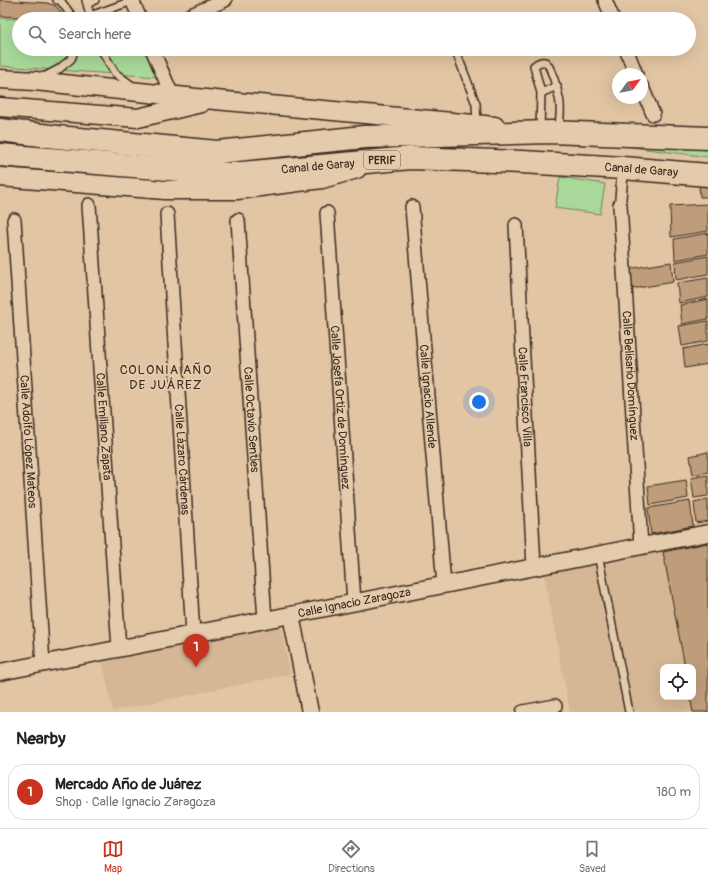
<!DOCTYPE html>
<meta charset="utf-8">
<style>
:root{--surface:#fff;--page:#f2f2f2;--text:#222;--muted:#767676;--line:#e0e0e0;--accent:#c8321e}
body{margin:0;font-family:Pangolin,sans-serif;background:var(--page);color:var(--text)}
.controls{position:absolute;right:12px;bottom:12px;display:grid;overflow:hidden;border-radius:8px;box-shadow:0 4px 16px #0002}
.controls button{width:36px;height:36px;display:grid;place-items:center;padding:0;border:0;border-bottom:1px solid var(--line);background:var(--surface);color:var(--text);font:20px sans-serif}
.compass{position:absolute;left:612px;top:68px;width:36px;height:36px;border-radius:50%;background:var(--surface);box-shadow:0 4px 16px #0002;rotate:57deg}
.you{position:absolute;left:479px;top:402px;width:14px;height:14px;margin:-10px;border:3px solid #fff;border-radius:50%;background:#1a73e8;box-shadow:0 0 0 6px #1a73e833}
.badge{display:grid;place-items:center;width:26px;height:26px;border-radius:50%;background:var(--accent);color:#fff;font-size:13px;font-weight:700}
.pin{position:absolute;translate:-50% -33px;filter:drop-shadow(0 1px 2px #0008)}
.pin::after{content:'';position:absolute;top:21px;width:14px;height:12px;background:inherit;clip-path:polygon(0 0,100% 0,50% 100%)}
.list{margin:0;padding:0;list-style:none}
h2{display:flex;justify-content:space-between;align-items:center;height:52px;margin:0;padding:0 16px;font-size:17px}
h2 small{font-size:13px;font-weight:400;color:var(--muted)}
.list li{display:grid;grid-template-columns:26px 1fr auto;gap:12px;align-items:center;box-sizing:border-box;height:56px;margin:0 8px 8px;padding:0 8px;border:1px solid var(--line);border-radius:16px}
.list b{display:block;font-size:15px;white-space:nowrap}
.list p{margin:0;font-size:13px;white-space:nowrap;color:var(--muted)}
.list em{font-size:13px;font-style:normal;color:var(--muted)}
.icon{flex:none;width:22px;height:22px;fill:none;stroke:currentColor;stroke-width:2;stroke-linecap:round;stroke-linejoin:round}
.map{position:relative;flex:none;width:708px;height:712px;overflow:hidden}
.search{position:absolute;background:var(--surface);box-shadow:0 4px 16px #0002;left:12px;right:12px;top:12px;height:44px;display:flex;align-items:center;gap:10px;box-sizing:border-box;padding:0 14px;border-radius:22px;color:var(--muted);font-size:15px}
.sheet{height:116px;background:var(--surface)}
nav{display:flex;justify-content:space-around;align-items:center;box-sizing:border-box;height:56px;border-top:1px solid var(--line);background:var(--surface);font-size:11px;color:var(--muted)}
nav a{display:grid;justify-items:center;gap:2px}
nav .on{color:var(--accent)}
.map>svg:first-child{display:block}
.built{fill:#d5b695;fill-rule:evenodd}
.green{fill:#a8d99a;stroke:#72825c}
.building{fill:#c09d7a;stroke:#3b2a1e}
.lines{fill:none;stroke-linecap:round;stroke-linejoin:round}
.service-casing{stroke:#3b2a1e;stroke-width:10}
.pedestrian-casing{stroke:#3b2a1e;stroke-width:13}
.minor-casing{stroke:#3b2a1e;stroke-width:16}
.tertiary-casing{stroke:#3b2a1e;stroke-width:19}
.secondary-casing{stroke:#3b2a1e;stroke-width:21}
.trunk-casing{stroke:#3b2a1e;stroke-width:25}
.service{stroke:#e4cbac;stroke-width:7}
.pedestrian{stroke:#e4cbac;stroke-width:10}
.minor{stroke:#e4cbac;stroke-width:13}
.tertiary{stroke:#e4cbac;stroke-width:16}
.secondary{stroke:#e4cbac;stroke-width:18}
.trunk{stroke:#e4cbac;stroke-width:22}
.labels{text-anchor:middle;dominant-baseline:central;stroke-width:4;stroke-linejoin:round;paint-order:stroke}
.shield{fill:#e4cbac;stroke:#6e5a49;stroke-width:1}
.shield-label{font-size:11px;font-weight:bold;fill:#3b2a1e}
.street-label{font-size:12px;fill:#3b2a1e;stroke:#e4cbac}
.neighbourhood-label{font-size:13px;letter-spacing:1px;fill:#3b2a1e;stroke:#e4cbac}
</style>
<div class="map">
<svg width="708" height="712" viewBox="0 0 708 712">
<rect width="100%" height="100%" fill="#e2c5a3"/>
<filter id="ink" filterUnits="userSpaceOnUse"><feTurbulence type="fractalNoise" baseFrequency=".025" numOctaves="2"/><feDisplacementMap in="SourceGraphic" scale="8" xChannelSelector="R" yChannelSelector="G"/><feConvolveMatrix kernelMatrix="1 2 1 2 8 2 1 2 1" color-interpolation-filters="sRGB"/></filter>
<g filter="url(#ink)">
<!-- built -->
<path class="built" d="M708 543V712H570L544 574ZM663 667H693V697H663Z
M280 623 290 674 113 711 102 660Z"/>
<!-- green -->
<path class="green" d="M0 18 19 19V49H143L158 77 0 66Z
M631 147 708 149V157Z
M560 177 605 184 600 214 555 208Z"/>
<!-- building -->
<path class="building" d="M0 0 47 3 56 6 62 14 55 19 0 16Z
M699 185H708V197H700Z
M708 204V231L671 237 670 206Z
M708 233V254L675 260 674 239Z
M708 256V274L676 280 675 262Z
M671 262 673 282 632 289 628 269Z
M708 278V297L679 303 677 283Z
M708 299V319L682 324 680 305Z
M708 321V341L682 346 679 326Z
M708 344V364L685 368 683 349Z
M708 452V472L693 475 690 456Z
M708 475V496L694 498 691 478Z
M686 480 688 498 650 505 648 486Z
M708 499V521L696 523 694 502Z
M690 501 693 526 651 534 648 508Z
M708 543V712H693L690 697H693V667H685L663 552Z"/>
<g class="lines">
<defs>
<path id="service" d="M57 0H60L74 19
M86 0 91 19
M87 4 95 0
M90 16 132 1
M101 49 115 73 134 87
M455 49 476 104 477 124
M42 78 59 69 71 59 75 49
M541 93 557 86
M540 130 541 93 534 66C537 63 542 61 545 62 551 64 560 98 560 105 561 113 559 122 559 130
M598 554 629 712"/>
<path id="pedestrian" d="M620 205 623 168"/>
<g id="minor">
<path d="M132 0 140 19"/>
<path d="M605 0 613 19"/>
<path d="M182 19 225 0"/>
<path d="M152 49 172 95 171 103"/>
<path d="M626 49 636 74"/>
<path d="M642 87 653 114"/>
<path id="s1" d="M89 205 119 649"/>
<path id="s2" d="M620 205 641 546"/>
<path id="s3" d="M412 207 444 585"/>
<path id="s4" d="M327 213 354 602"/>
<path id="s5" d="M167 214 193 634"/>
<path id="s6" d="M14 220 43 664"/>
<path id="s7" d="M238 220 265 620"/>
<path id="s8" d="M516 225 534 567"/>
<path d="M523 712 555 706"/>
</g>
<g id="tertiary">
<path d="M291 615 310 712"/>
<path id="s9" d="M0 672 708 533"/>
</g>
<path id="secondary" d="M0 79 35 81 215 100 495 126
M0 107 138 118 201 103
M0 177 165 190H237L322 179 357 169"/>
<g id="trunk">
<path d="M0 130 58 137 217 152 364 137 550 132 708 138"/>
<path id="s10" d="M0 155 229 174 411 158 522 162 623 168 708 175"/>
</g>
</defs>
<!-- service casing -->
<use href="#service" class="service-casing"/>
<!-- pedestrian casing -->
<use href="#pedestrian" class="pedestrian-casing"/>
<!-- minor casing -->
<use href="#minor" class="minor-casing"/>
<!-- tertiary casing -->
<use href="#tertiary" class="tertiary-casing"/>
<!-- secondary casing -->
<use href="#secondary" class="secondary-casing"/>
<!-- trunk casing -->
<use href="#trunk" class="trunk-casing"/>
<!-- service -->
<use href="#service" class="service"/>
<!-- pedestrian -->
<use href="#pedestrian" class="pedestrian"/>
<!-- minor -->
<use href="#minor" class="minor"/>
<!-- tertiary -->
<use href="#tertiary" class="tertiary"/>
<!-- secondary -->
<use href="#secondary" class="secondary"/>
<!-- trunk -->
<use href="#trunk" class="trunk"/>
</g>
</g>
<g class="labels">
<!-- shield labels -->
<rect class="shield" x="364" y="151" width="36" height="18" rx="3"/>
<g class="shield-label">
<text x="382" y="160">PERIF</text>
</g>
<!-- street labels -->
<g class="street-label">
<text stroke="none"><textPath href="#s10" startOffset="319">Canal de Garay</textPath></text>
<text stroke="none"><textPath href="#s10" startOffset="643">Canal de Garay</textPath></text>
<text stroke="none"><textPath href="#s2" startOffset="171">Calle Belisario Domínguez</textPath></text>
<text stroke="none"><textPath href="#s3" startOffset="190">Calle Ignacio Allende</textPath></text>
<text stroke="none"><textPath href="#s8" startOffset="172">Calle Francisco Villa</textPath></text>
<text stroke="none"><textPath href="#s4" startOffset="195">Calle Josefa Ortiz de Domínguez</textPath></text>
<text stroke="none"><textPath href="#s7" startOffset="200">Calle Octavio Senties</textPath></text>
<text stroke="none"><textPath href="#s1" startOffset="222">Calle Emiliano Zapata</textPath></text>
<text stroke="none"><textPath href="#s6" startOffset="222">Calle Adolfo López Mateos</textPath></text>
<text stroke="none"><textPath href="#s5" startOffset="246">Calle Lázaro Cárdenas</textPath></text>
<text stroke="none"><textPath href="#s9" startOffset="361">Calle Ignacio Zaragoza</textPath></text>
</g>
<!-- neighbourhood labels -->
<g class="neighbourhood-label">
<text x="166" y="370">COLONIA AÑO<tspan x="166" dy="15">DE JUÁREZ</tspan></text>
</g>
</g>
</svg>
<div class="controls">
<button><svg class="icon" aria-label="locate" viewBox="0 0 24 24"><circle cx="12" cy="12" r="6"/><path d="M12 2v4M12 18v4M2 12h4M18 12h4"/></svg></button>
</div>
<svg class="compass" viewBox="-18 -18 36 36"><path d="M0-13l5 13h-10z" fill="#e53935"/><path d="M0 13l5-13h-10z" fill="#767676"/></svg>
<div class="you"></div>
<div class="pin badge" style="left:196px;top:667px">1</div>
<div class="search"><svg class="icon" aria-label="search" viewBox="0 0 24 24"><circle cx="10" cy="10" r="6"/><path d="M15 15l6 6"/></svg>Search here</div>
</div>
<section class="sheet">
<h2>Nearby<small></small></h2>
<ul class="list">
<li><span class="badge">1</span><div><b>Mercado Año de Juárez</b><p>Shop · Calle Ignacio Zaragoza</p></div><em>180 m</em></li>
</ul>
</section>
<nav>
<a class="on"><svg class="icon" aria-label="map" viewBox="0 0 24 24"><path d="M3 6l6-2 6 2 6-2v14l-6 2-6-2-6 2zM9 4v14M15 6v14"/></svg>Map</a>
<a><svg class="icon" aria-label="directions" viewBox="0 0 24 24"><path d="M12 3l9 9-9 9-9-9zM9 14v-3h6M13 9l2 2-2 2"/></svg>Directions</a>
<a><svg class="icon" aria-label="saved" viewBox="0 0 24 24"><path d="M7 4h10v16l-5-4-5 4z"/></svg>Saved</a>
</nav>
